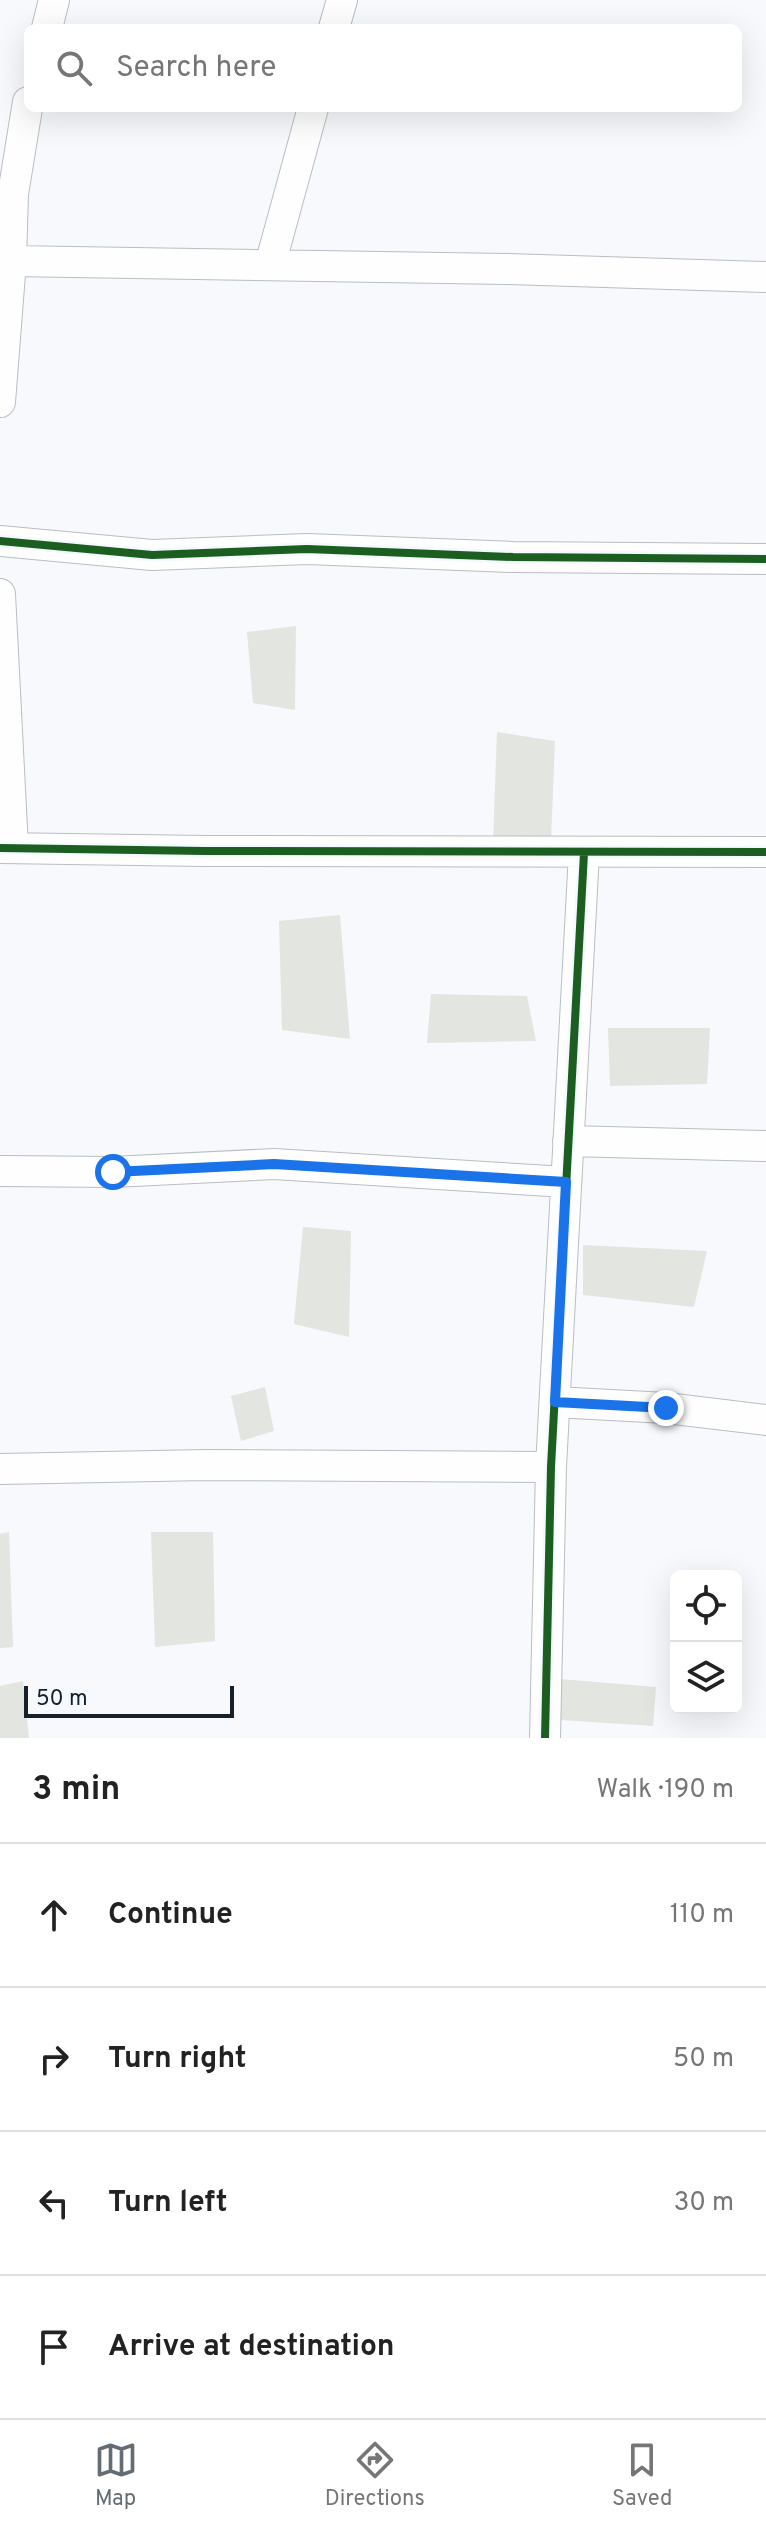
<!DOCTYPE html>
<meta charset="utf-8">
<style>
:root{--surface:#fff;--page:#f6f6f6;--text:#222;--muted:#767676;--line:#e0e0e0;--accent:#656d74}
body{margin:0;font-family:Overpass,sans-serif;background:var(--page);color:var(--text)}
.controls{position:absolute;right:24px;bottom:24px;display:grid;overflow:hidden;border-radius:12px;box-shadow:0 8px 32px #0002}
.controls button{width:72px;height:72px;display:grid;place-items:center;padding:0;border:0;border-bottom:2px solid var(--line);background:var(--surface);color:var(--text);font:40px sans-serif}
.scale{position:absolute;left:24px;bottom:20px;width:210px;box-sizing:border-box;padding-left:8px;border:4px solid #17212b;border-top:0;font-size:22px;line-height:28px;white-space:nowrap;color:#17212b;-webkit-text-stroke:6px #f4f9ff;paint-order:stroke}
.stop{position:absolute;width:24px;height:24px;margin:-18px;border:6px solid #1a73e8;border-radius:50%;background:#fff}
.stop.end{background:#1a73e8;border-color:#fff;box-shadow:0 2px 8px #0008}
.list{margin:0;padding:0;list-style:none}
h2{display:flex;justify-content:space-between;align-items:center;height:104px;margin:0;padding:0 32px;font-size:34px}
h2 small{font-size:26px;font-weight:400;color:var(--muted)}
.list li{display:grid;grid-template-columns:52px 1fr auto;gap:24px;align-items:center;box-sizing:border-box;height:144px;padding:0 32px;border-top:2px solid var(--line)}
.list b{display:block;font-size:30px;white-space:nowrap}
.list em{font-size:26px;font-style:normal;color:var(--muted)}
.icon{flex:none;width:44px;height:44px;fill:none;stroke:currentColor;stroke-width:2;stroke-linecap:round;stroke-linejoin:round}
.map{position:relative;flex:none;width:766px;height:1738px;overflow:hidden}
.search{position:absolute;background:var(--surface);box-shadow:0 8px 32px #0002;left:24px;right:24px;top:24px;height:88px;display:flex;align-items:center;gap:20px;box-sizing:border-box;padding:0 28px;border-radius:12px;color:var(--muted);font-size:30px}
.sheet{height:680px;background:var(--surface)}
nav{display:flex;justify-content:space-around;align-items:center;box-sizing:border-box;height:112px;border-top:2px solid var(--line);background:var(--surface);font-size:22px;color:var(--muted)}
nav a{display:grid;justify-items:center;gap:4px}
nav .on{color:var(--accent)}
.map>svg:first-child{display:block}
.building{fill:#e2e5e0}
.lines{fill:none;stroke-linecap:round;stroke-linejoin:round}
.minor-casing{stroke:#b8bec4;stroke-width:32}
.minor{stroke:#fefeff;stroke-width:30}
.cycleway-casing{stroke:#f4f9ff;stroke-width:13}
.cycleway{stroke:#1b5e20;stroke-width:8}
.route{stroke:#1a73e8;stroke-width:10}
</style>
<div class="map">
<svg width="766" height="1738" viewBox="0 0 766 1738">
<rect width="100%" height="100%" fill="#f7f9fc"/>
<!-- building -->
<path class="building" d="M296 626 295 710 253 703 247 632Z
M497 732 555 741 551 841 493 842Z
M340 915 350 1039 282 1030 279 921Z
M431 994 527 996 536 1041 427 1043Z
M608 1028H710L707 1084 610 1086Z
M303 1227 351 1231 349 1337 294 1324Z
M583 1245 707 1251 694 1307 583 1295Z
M265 1387 274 1431 241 1441 231 1396Z
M9 1532 13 1647 0 1648V1534Z
M151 1532H213L215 1641 155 1647Z
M560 1679 656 1687 653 1726 561 1720Z
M23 1681 29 1738H0V1686Z"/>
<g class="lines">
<defs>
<path id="minor" d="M47 28 54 0
M334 28 342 0
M11 261 507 269 766 277
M270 265 313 108
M0 402 11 261 13 194 28 102
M0 541 152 555 307 549 513 557 766 559
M0 594 13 848
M0 848 205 851 766 852
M568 1141 766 1146
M0 1171 113 1172 274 1164 566 1182
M555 1402 666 1408 766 1420
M0 1469 207 1465 551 1467
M545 1738 551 1467 584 853"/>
</defs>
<!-- minor casing -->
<use href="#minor" class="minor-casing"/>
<!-- minor -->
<use href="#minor" class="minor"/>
<defs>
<path id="cycleway" d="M0 541 152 555 307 549 513 557 766 559
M0 848 205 851 766 852
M545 1738 551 1467 584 853"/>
</defs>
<!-- cycleway casing -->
<use href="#cycleway" class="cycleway-casing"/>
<!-- cycleway -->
<use href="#cycleway" class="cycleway"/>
</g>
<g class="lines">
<!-- route -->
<path class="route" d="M113 1172 274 1164 566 1182 555 1402 666 1408"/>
</g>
</svg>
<div class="controls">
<button><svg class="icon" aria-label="locate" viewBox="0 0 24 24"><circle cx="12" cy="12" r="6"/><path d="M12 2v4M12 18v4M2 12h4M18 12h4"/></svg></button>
<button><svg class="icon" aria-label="layers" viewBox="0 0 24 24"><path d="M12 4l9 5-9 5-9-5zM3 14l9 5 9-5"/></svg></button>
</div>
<div class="scale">50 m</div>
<div class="stop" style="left:113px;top:1172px"></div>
<div class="stop end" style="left:666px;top:1408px"></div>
<div class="search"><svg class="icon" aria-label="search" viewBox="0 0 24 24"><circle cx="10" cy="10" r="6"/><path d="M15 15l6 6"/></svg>Search here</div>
</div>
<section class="sheet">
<h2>3 min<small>Walk · 190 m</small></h2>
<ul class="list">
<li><svg class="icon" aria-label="ahead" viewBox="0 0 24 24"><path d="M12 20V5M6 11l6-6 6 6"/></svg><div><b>Continue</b></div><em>110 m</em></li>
<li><svg class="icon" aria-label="right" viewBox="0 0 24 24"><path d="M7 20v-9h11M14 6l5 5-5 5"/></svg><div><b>Turn right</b></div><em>50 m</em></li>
<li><svg class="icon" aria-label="left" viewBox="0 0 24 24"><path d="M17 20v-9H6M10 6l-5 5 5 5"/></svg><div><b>Turn left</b></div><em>30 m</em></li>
<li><svg class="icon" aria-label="arrive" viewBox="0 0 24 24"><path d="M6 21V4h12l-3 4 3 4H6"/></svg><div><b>Arrive at destination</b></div></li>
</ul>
</section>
<nav>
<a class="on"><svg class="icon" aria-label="map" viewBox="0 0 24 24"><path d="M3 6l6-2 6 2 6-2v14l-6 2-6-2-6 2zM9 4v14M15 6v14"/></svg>Map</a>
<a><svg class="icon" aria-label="directions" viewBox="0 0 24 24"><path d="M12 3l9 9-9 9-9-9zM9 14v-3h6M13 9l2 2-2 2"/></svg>Directions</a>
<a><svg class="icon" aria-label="saved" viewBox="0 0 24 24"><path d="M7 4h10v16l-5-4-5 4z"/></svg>Saved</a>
</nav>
